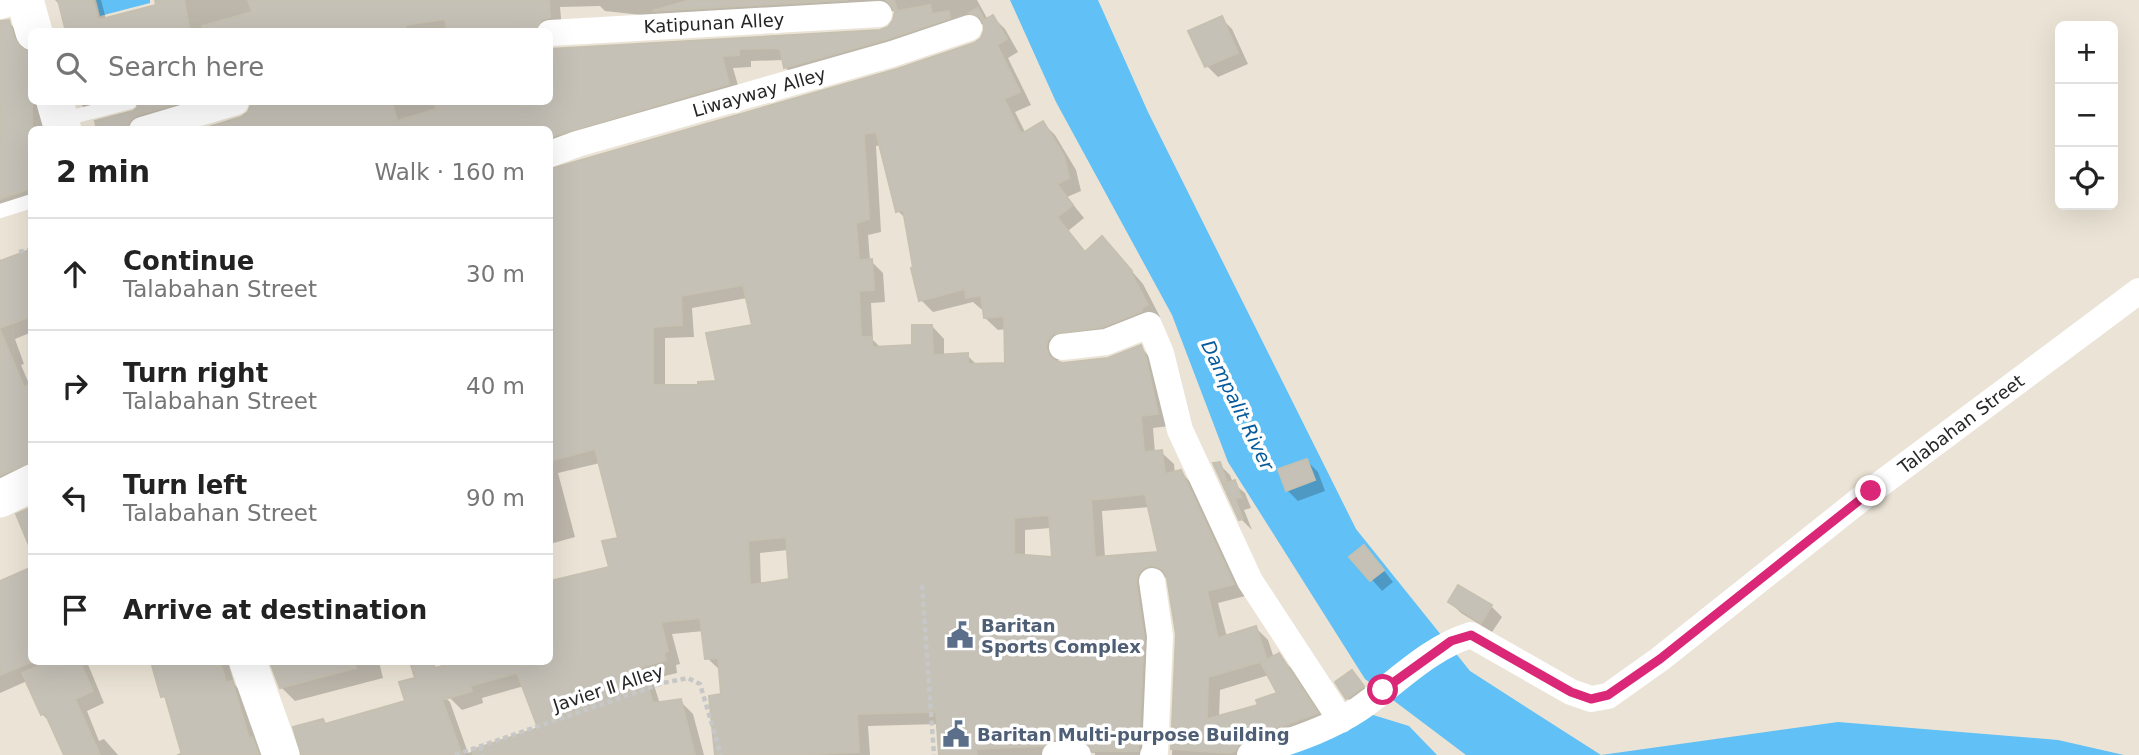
<!DOCTYPE html>
<meta charset="utf-8">
<style>
:root{--surface:#fff;--page:#f6f6f6;--text:#222;--muted:#767676;--line:#e0e0e0}
body{margin:0;font-family:"DejaVu Sans",sans-serif;background:var(--page);color:var(--text)}
.controls{position:absolute;right:21px;top:21px;display:grid;overflow:hidden;border-radius:10px;box-shadow:0 7px 28px #0002}
.controls button{width:63px;height:63px;display:grid;place-items:center;padding:0;border:0;border-bottom:2px solid var(--line);background:var(--surface);color:var(--text);font:35px sans-serif}
.stop{position:absolute;width:21px;height:21px;margin:-16px;border:5px solid #db2777;border-radius:50%;background:#fff}
.stop.end{background:#db2777;border-color:#fff;box-shadow:0 2px 7px #0008}
.list{margin:0;padding:0;list-style:none}
h2{display:flex;justify-content:space-between;align-items:center;height:91px;margin:0;padding:0 28px;font-size:30px}
h2 small{font-size:23px;font-weight:400;color:var(--muted)}
.list li{display:grid;grid-template-columns:46px 1fr auto;gap:21px;align-items:center;box-sizing:border-box;height:112px;padding:0 28px;border-top:2px solid var(--line)}
.list b{display:block;font-size:26px;white-space:nowrap}
.list p{margin:0;font-size:23px;white-space:nowrap;color:var(--muted)}
.list em{font-size:23px;font-style:normal;color:var(--muted)}
.icon{flex:none;width:38px;height:38px;fill:none;stroke:currentColor;stroke-width:2;stroke-linecap:round;stroke-linejoin:round}
.map{position:relative;flex:none;width:2139px;height:755px;overflow:hidden}
.search{position:absolute;background:var(--surface);box-shadow:0 7px 28px #0002;left:28px;top:28px;width:525px;height:77px;display:flex;align-items:center;gap:18px;box-sizing:border-box;padding:0 24px;border-radius:10px;color:var(--muted);font-size:26px}
.panel{position:absolute;background:var(--surface);box-shadow:0 7px 28px #0002;left:28px;top:126px;width:525px;height:539px;border-radius:10px}
.map>svg:first-child{display:block}
.water{fill:#61c0f5}
.shadow{fill:#0003;fill-rule:evenodd}
.building{fill:#c5c1b7;stroke:#c6c0b0;stroke-width:2;fill-rule:evenodd}
.lines{fill:none;stroke-linecap:round;stroke-linejoin:round}
.path{stroke:#c7c7c7;stroke-width:4.5;stroke-dasharray:5 3.5;stroke-linecap:butt}
.lane{stroke:#fff;stroke-width:14}
.street{stroke:#fff;stroke-width:26}
.secondary{stroke:#fff;stroke-width:37}
.route{stroke:#db2777;stroke-width:9}
.labels{text-anchor:middle;dominant-baseline:central;stroke-width:7;stroke-linejoin:round;paint-order:stroke}
.street-label{font-size:18px;fill:#262626;stroke:#fff}
.service-label{font-size:18px;font-weight:bold;fill:#4e5e75;stroke:#fff;text-anchor:start}
.water-label{font-size:19px;font-style:italic;fill:#055a9c;stroke:#fff}
</style>
<div class="map">
<svg width="2139" height="755" viewBox="0 0 2139 755">
<rect width="100%" height="100%" fill="#ebe4d6"/>
<!-- water -->
<path class="water" d="M96 0H150V3L100 16Z
M1010 0H1098L1148 112 1356 529 1470 671 1601 755 1838 722 2058 740 2124 755H1466L1365 679 1228 462 1172 315 1056 102Z
M1370 714 1409 726 1437 755H1282Z"/>
<!-- shadow -->
<path class="shadow" d="M55 0H101L106 19 120 32 59 4Z
M157 0H977L988 20 993 17 1005 29 1018 52 1008 58 1031 105 1015 112 1026 134 1043 123 1055 135 1076 170 1081 191 1067 197 1084 218 1068 231 1086 253 1114 251 1143 284 1160 317 1059 354 1058 363 1109 359 1140 347 1153 360 1169 426 1153 428 1155 453 1161 452 1174 464 1175 474 1181 472 1193 485 1245 596 1218 603 1227 637 1256 628 1268 640 1274 658 1278 656 1291 668 1329 726 1253 755H1172L1177 634 1168 578 1162 577 1150 755H1095V753L1068 751 1060 755H949L938 724 868 726 870 755H717L723 696 721 671 707 658 704 631 672 634 680 664 676 665 677 673 652 679 660 704 680 701 693 714 704 755H303L323 721 327 725 407 702 437 690 450 702 468 753 540 729 524 686 482 698 483 703 462 710 449 697 441 662H550V583L611 568 620 539 600 463 558 473 575 537 550 544V171L898 71 975 44 983 39 986 24 977 25 798 80 786 68 784 60 751 61V67L733 68 741 96 550 158V130L241 119 249 113 253 102H550V50L880 31 889 28 894 22 895 11 666 23 660 17 605 11 600 6 560 7 562 29 550 32H180ZM881 145 898 211 906 219 921 300 933 312 973 302 981 309H984L985 318 998 330 1006 329 1007 364 977 365 967 355 944 356V339L932 326 914 347 881 348 873 340 871 303 885 302 883 273 870 260 868 235 881 232 876 146ZM747 298 754 326 718 383 700 386H665V338L694 337 692 308ZM1150 507 1160 554 1105 558 1102 511ZM1051 528 1054 558 1025 557V530ZM788 550 791 581 761 585 760 553ZM1269 675 1280 694 1260 706 1219 718 1220 690Z
M1221 18 1232 29 1248 64 1218 77 1207 66 1191 32Z
M0 22H8L21 34 32 58V102H46L49 130H32V205L0 216Z
M79 102H236L147 130H99L134 113 143 104 92 117Z
M32 251V332L15 339 24 364 21 365 30 386 32 385V478L0 496V259L3 262Z
M1307 461 1318 472 1325 491 1298 501 1287 490Z
M1219 464 1230 475 1233 483 1245 493 1251 508 1244 510 1252 530 1241 519Z
M1352 557 1374 558 1393 582 1382 591Z
M0 583 32 662H87L104 703 87 711 99 741 104 739 118 755H64L51 723 42 714 27 681 0 693Z
M1450 602 1491 606 1502 617 1492 632 1461 613Z
M153 662H228L235 685 244 695 266 755H176L183 752 169 702 163 696Z
M271 662H379L383 678 295 701 281 687Z
M1352 672 1373 698 1358 708 1347 698Z"/>
<!-- building -->
<path class="building" d="M58 0H93L98 20 156 5 155 0H184L190 32H66Z
M248 0H549L550 17 541 20 535 32H447L445 19 406 25V32H203L202 26 252 12Z
M690 0H848L652 11Z
M886 0H894L897 11 930 5 932 14 949 11 950 18 887 39 784 68 780 48 739 49V55L722 56 729 84 550 137V130H199L241 117 248 112 251 104 261 102H392L397 121 436 109 434 102H550V49L880 30 888 27 893 20 895 12 892 6Z
M978 8 984 20 993 15 1007 39 997 45 1020 92 1004 99 1021 134 1043 121 1064 156 1069 178 1057 184 1073 205 1057 217 1085 252 1102 236 1132 271 1131 272 1148 305 1142 308V311L1102 327 1053 334 1047 341 1046 348 1049 356 1055 361 1063 363 1108 358 1141 345 1146 358 1158 414 1141 416 1144 452 1162 450 1165 474 1181 470 1234 584 1207 591 1218 638 1256 626 1267 660 1208 677 1207 719 1258 705 1256 700 1277 693 1261 663 1279 653 1318 713 1245 740 1239 744 1235 751 1229 753 1171 749 1176 634 1167 578 1164 571 1158 567 1150 565 1142 569 1137 576 1136 583 1144 637 1138 751H1093L1085 741 1055 739 1043 746 976 749 977 755H939L936 712 857 714 859 752 798 755H715L709 696 721 694 718 658 705 659 700 618 661 622 668 651 664 653 666 660 641 667 653 703 681 699 695 755H473L472 750 538 728 517 673 470 686 472 691 442 700 462 755H301L293 727 323 719 325 724 405 701 399 682 415 678 410 662H433L435 668 456 662H550V581L609 567 602 541 618 538 595 449 550 461V169L897 69 974 43 981 38 984 30V24L980 17 969 13ZM876 132 896 212 903 210 913 267 911 268 919 301 965 289 966 298 981 295 984 318 1004 316 1005 363 968 364V353L933 355 932 325H912V345L872 347V337H861L859 291 874 290 872 259 859 260 856 223 869 219 864 134ZM743 285 752 325 706 333 716 381 698 382V385H653V327L682 325 681 296ZM1145 494 1158 552 1095 557 1091 500ZM1049 515 1052 557 1014 554V518ZM786 537 789 579 750 585 748 541Z
M1222 16 1238 53 1205 67 1188 31Z
M9 20 14 38 20 47 28 52 32 64V188L0 199V21Z
M139 102H183L137 115 130 120 127 130H97L95 121 133 111 137 108Z
M32 249V316L0 328V261Z
M0 330 24 387 32 383V462L0 475Z
M1307 459 1315 480 1286 491 1278 469Z
M1220 462 1227 483 1235 480 1241 497 1235 499 1243 519 1239 520 1213 463Z
M32 507V550H31L16 514Z
M1364 545 1384 570 1370 581 1349 557Z
M32 567V662L0 675V581Z
M1458 585 1492 605 1481 623 1448 602Z
M48 662H80L93 691 75 699 100 755H64L45 713 41 715 22 673Z
M151 662H220L226 682 232 681 249 738 252 737 259 755H182L165 696 161 697Z
M270 662H355L356 668 280 688Z
M1352 670 1364 686 1346 699 1335 682Z"/>
<g class="lines">
<!-- path -->
<path class="path" d="M19 252 32 249
M922 585 934 755
M480 746 483 755
M455 755 663 683 688 678 700 684 721 755"/>
<!-- lane -->
<path class="lane" d="M61 120 130 102
M0 211 32 201"/>
<!-- street -->
<path class="street" d="M0 6 20 0
M550 33 879 14
M142 130 236 102
M550 154 577 144 892 54 969 28
M1062 347 1106 342 1149 325 1161 353 1180 430 1250 581 1341 720
M1152 581 1160 636 1155 752 1153 755
M1055 755H1078
M1250 755C1287 742 1326 731 1359 709 1395 684 1428 648 1471 635L1571 692 1591 699 1608 696 1660 659 1871 491 2139 291"/>
<!-- secondary -->
<path class="secondary" d="M25 0 34 32
M55 102 63 130
M0 499 32 483
M248 662 281 755"/>
</g>
<g class="lines">
<!-- route -->
<path class="route" d="M1383 690 1451 641 1471 635 1571 692 1591 699 1608 695 1660 659 1871 491"/>
</g>
<!-- icons -->
<defs>
<symbol id="civic-bare" viewBox="-9 -9 18 18"><path d="M-.6-6.5H3V-4.5H.6V-3L4-1V1h2V6H-6V1h2V-1L-.6-3ZM-1.2 2.5V6h2.4V2.5Z" fill="#5c6f8a" stroke="#fff" stroke-width="2.5" paint-order="stroke"/></symbol>
</defs>
<g fill-rule="evenodd">
<use href="#civic-bare" x="941" y="616" width="38" height="38"/>
<use href="#civic-bare" x="937" y="715" width="38" height="38"/>
</g>
<g class="labels">
<!-- street labels -->
<g class="street-label">
<text transform="translate(714 23) rotate(-3)">Katipunan Alley</text>
<text transform="translate(759 92) rotate(-16)">Liwayway Alley</text>
<text transform="translate(1961 424) rotate(-37)">Talabahan Street</text>
<text transform="translate(608 688) rotate(-18)">Javier Ⅱ Alley</text>
</g>
<!-- service labels -->
<g class="service-label">
<text x="981" y="625">Baritan<tspan x="981" dy="21">Sports Complex</tspan></text>
<text x="977" y="734">Baritan Multi-purpose Building</text>
</g>
<!-- water labels -->
<g class="water-label">
<text transform="translate(1238 405) rotate(64)">Dampalit River</text>
</g>
</g>
</svg>
<div class="controls">
<button>+</button>
<button>−</button>
<button><svg class="icon" aria-label="locate" viewBox="0 0 24 24"><circle cx="12" cy="12" r="6"/><path d="M12 2v4M12 18v4M2 12h4M18 12h4"/></svg></button>
</div>
<div class="stop" style="left:1383px;top:690px"></div>
<div class="stop end" style="left:1871px;top:491px"></div>
<div class="search"><svg class="icon" aria-label="search" viewBox="0 0 24 24"><circle cx="10" cy="10" r="6"/><path d="M15 15l6 6"/></svg>Search here</div>
<section class="panel">
<h2>2 min<small>Walk · 160 m</small></h2>
<ul class="list">
<li><svg class="icon" aria-label="ahead" viewBox="0 0 24 24"><path d="M12 20V5M6 11l6-6 6 6"/></svg><div><b>Continue</b><p>Talabahan Street</p></div><em>30 m</em></li>
<li><svg class="icon" aria-label="right" viewBox="0 0 24 24"><path d="M7 20v-9h11M14 6l5 5-5 5"/></svg><div><b>Turn right</b><p>Talabahan Street</p></div><em>40 m</em></li>
<li><svg class="icon" aria-label="left" viewBox="0 0 24 24"><path d="M17 20v-9H6M10 6l-5 5 5 5"/></svg><div><b>Turn left</b><p>Talabahan Street</p></div><em>90 m</em></li>
<li><svg class="icon" aria-label="arrive" viewBox="0 0 24 24"><path d="M6 21V4h12l-3 4 3 4H6"/></svg><div><b>Arrive at destination</b></div></li>
</ul>
</section>
</div>
